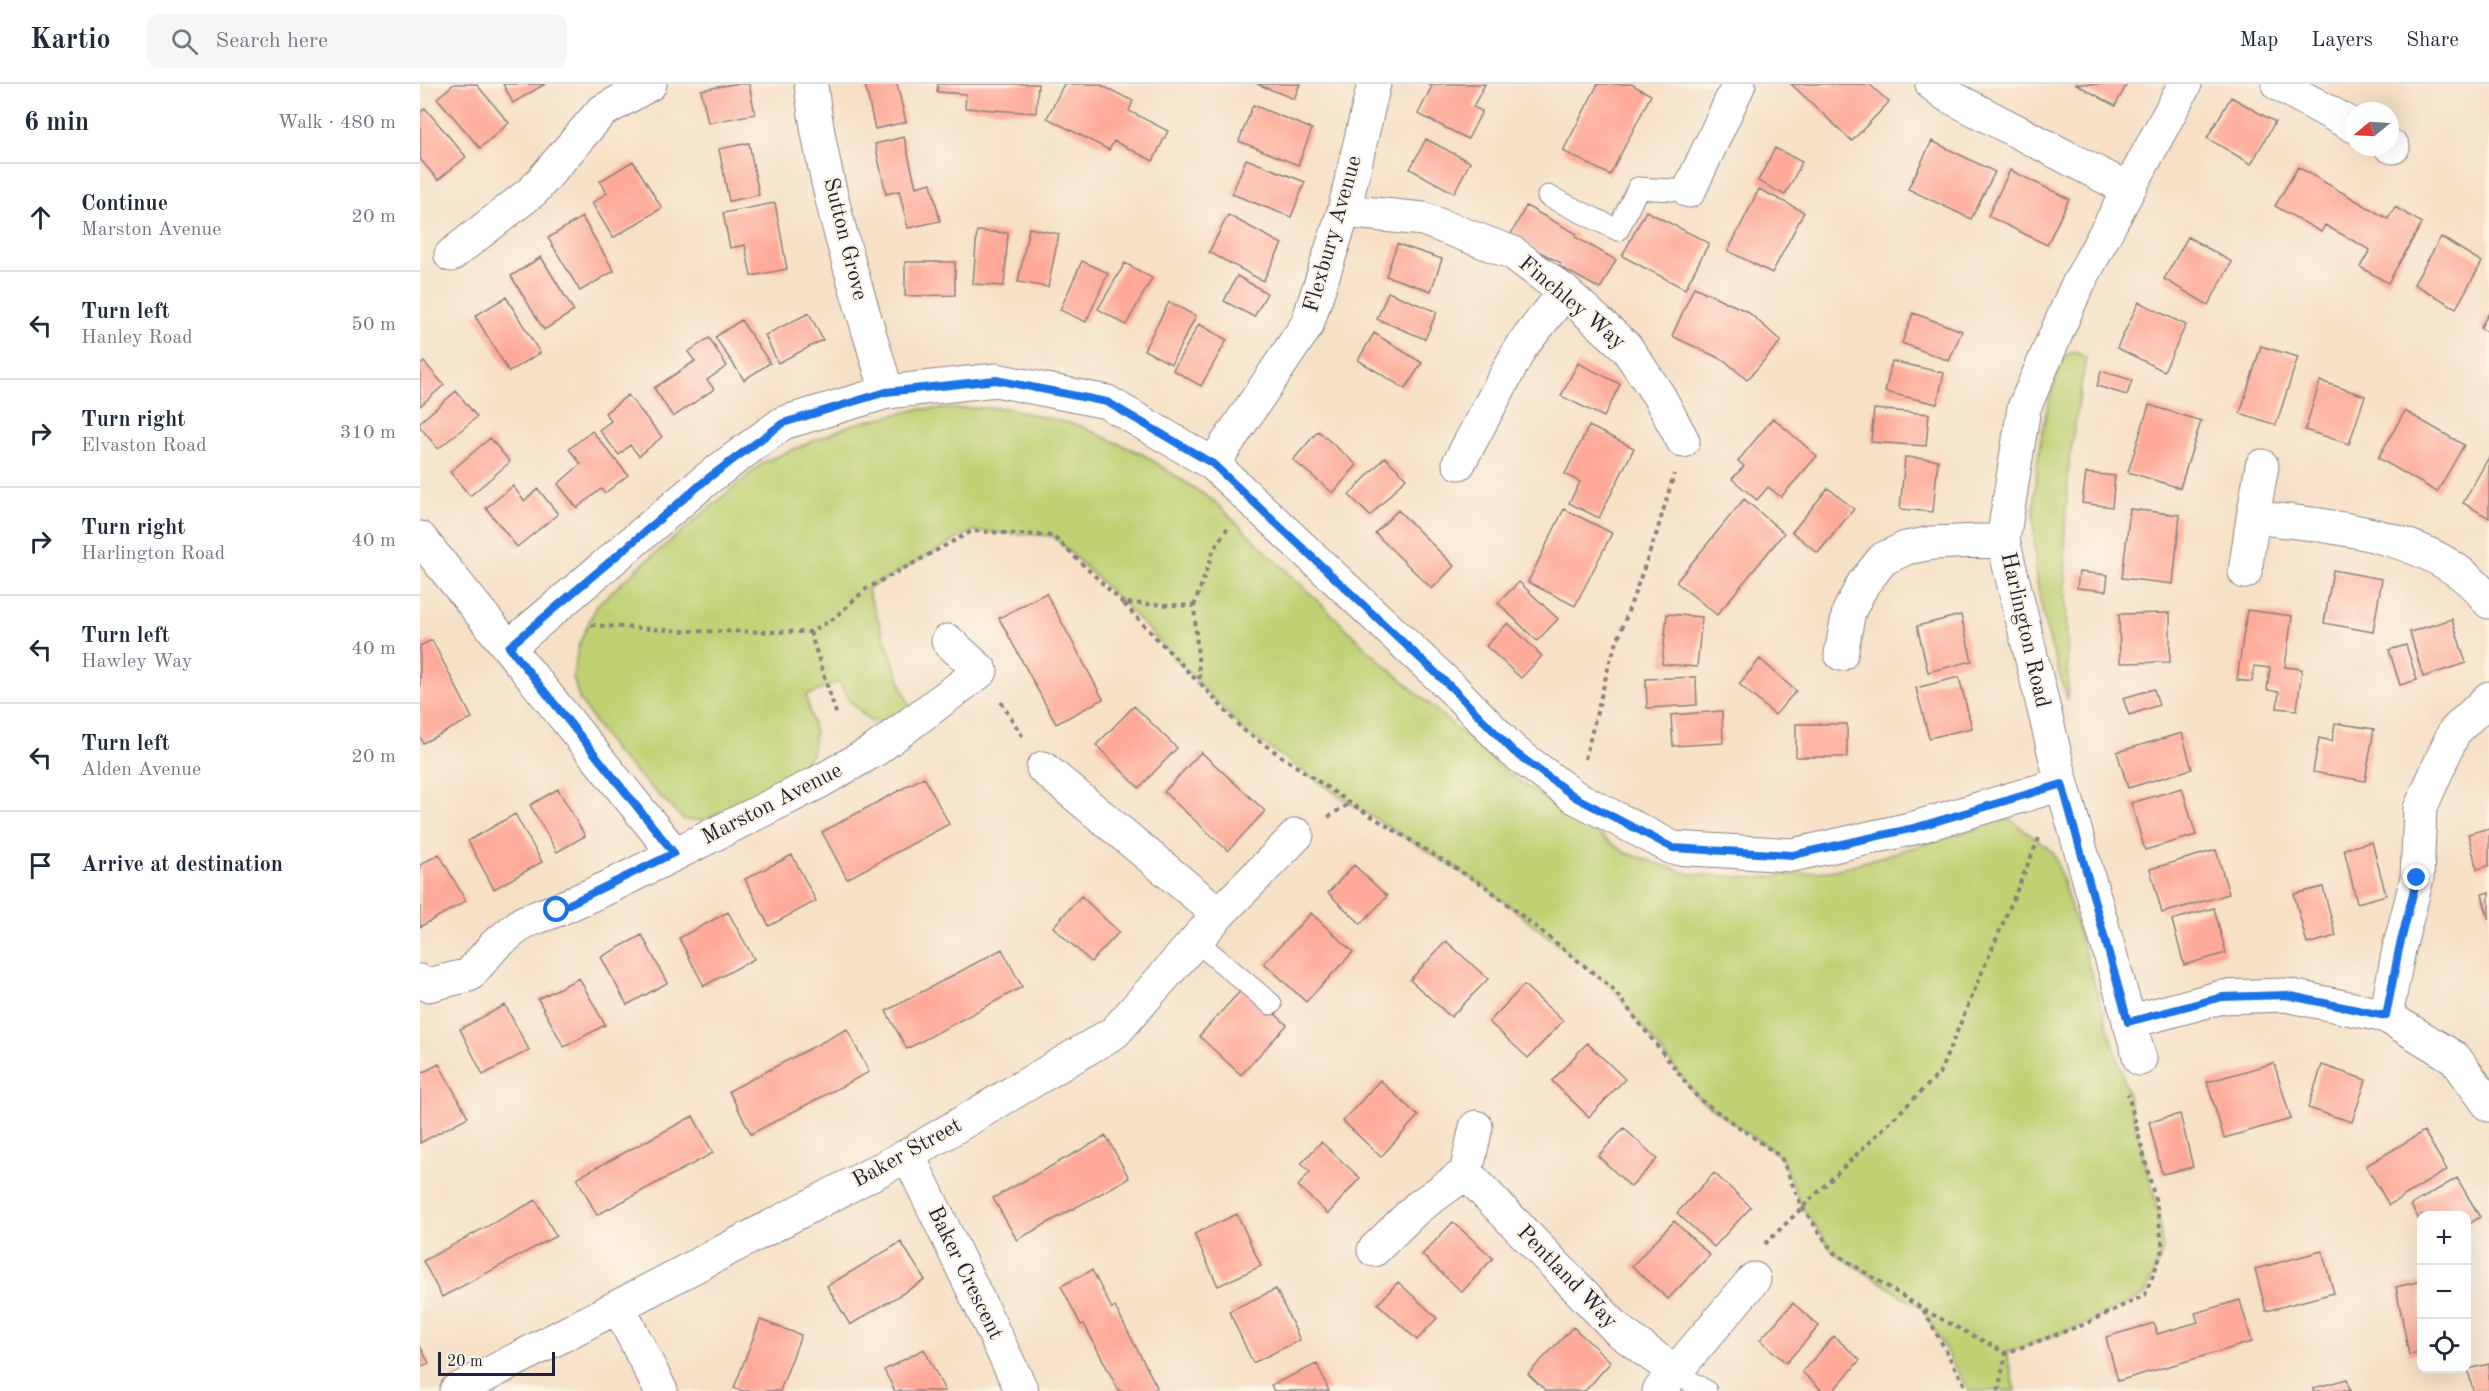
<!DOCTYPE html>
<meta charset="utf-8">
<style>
:root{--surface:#fff;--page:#f6f6f7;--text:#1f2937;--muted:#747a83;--line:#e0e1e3}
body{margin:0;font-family:"Old Standard TT",serif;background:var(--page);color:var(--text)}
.controls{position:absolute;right:18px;bottom:18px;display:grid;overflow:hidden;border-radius:12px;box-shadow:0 6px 24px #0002}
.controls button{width:54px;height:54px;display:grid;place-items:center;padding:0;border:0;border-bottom:2px solid var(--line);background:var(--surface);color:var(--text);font:30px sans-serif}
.compass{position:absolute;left:1925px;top:18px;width:54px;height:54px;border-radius:50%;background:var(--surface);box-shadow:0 6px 24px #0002;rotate:252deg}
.scale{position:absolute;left:18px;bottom:15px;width:117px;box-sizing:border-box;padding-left:6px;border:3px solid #22223b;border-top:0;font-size:16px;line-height:21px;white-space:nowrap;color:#22223b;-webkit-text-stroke:4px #fcf5e5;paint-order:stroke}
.stop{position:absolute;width:18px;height:18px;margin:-14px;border:4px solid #1a73e8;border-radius:50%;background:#fff}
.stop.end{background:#1a73e8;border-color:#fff;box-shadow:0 2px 6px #0008}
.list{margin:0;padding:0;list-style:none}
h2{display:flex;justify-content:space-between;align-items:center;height:78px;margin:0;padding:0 24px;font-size:26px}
h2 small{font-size:20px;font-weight:400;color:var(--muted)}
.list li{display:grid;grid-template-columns:39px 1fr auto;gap:18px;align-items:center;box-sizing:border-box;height:108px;padding:0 24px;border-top:2px solid var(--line)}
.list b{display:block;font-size:22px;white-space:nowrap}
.list p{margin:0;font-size:20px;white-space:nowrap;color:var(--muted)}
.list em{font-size:20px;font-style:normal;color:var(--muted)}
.icon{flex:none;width:33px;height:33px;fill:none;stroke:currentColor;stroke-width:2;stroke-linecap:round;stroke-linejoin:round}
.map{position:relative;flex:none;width:2069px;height:1307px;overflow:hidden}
header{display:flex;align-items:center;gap:36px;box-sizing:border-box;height:84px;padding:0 30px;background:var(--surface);border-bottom:2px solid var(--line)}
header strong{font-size:28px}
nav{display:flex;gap:33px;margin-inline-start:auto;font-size:21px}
.search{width:420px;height:54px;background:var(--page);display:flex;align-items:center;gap:15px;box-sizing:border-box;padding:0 21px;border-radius:12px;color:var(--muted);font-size:22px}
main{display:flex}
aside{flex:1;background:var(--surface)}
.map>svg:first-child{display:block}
.green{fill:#c0d073;stroke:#717957;stroke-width:1.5}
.building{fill:#fea999}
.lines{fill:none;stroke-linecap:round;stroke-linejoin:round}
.lane-casing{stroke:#8c8180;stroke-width:23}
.street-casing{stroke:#8c8180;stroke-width:35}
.path{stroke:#8c8180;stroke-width:4;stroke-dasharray:4.5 4.5;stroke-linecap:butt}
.lane{stroke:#fff;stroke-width:21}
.street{stroke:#fff;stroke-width:33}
.route{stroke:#1a73e8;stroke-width:8}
.labels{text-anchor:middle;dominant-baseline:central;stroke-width:4.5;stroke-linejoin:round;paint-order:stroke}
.street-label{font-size:22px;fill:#22223b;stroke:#fcf5e5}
</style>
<header>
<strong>Kartio</strong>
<div class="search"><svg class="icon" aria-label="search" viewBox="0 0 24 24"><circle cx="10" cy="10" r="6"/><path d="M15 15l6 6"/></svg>Search here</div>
<nav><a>Map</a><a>Layers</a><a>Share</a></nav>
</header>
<main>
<aside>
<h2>6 min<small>Walk · 480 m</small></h2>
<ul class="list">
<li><svg class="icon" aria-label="ahead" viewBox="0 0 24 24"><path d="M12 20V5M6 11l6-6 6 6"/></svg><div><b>Continue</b><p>Marston Avenue</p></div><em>20 m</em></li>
<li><svg class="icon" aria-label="left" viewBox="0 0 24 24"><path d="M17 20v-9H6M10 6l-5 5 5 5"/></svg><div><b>Turn left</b><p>Hanley Road</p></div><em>50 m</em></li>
<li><svg class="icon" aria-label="right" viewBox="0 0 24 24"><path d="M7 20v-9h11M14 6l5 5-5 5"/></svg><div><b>Turn right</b><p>Elvaston Road</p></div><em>310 m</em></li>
<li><svg class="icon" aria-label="right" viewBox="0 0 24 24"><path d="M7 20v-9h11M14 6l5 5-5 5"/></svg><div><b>Turn right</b><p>Harlington Road</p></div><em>40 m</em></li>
<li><svg class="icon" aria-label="left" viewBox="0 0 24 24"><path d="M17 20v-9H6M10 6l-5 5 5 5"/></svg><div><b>Turn left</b><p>Hawley Way</p></div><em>40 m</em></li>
<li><svg class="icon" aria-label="left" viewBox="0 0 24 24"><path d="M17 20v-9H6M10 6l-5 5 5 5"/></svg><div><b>Turn left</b><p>Alden Avenue</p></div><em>20 m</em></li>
<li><svg class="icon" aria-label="arrive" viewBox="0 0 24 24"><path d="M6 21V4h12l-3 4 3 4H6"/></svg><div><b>Arrive at destination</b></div></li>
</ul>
</aside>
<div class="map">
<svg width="2069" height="1307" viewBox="0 0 2069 1307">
<rect width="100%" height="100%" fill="#fcf5e5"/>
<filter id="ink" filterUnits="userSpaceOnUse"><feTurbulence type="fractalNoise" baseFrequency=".0167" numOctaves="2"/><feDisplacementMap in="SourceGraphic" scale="12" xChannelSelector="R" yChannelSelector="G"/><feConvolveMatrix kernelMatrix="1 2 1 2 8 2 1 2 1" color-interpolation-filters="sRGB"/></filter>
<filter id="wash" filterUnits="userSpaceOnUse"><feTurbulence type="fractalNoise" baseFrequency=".008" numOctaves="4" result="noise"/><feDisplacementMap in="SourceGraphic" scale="24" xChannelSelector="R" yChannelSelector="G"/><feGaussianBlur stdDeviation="1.35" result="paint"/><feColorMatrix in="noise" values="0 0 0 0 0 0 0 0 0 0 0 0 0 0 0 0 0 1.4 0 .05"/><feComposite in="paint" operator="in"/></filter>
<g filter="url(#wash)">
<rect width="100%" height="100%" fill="#f6e0c6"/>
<!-- green -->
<path class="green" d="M1654 268 1666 273 1649 377 1645 447 1648 617C1635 575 1620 531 1616 487 1611 431 1615 368 1630 314 1634 299 1641 285 1646 271Z
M586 324 660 342 724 371 794 417 957 574 1087 689 1206 769 1270 790 1338 794 1416 786 1590 735 1634 769 1702 989 1737 1123 1743 1166 1725 1211 1665 1240 1586 1269 1596 1307H1548L1503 1225 1413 1168 1382 1123 1361 1073 1278 1014 1192 904 1066 803 930 719 823 646 703 519 633 452 552 447 447 505 490 624 464 638 450 637 429 616 419 598 386 612 395 649 392 670 375 688 286 736H264L194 667 159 615 153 592 159 560 177 521 217 485 344 378 431 341 499 325Z"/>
<g id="blocks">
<!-- building -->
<path class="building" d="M34 0H56L89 39 60 64 17 14Z
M83 0H125L93 19Z
M314 0H329L335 30 288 39 281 6Z
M445 0H477L486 38 455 45Z
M518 0H618L616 29 545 24 546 10 517 8Z
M644 0H679L713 17 709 27 748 47 733 77 694 57 689 66 627 34Z
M837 0H880L874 15Z
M1009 0H1065L1053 23 1062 27 1048 55 998 30 1012 2Z
M1178 0H1211L1231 11 1190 91 1143 67Z
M1371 0H1449L1469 18 1432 57Z
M1656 0H1707L1695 22Z
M1811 13 1855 38 1831 80 1787 54Z
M833 21 892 45 878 81 819 57Z
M5 24 46 73 18 96 0 75V29Z
M484 53 496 103 511 99 520 137 488 144 479 107 466 110 455 60Z
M1006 55 1050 78 1034 109 990 85Z
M1512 57 1575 88 1551 135 1488 105Z
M329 59 339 111 309 117 299 65Z
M1355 64 1382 78 1365 111 1338 97Z
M826 75 885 98 871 133 812 110Z
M213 77 242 124 193 154 172 119 187 109 180 97Z
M1878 83 1968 135 1975 123 2002 139 1968 199 1940 183 1950 166 1905 141 1901 148 1855 122Z
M1590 86 1649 115 1627 161 1568 132Z
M1339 105 1384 128 1352 189 1308 167Z
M355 119 367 185 331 192 325 161 310 164 303 129Z
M1106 122 1157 150 1155 153 1196 176 1180 205 1139 182 1141 179 1090 152Z
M1226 127 1289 159 1265 205 1202 172Z
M808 131 862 160 843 197 789 168Z
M162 133 194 187 160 207 128 154Z
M609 144 639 150 628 203 598 198Z
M557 147 588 149 584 202 553 200Z
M1768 153 1812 178 1788 221 1744 195Z
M2021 153 2062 178 2036 224 1994 200Z
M977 160 1022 175 1011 207 966 192Z
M121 173 154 227 124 246 91 192Z
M662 177 688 189 666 238 640 226Z
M485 178H535V211L485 212Z
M705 179 732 194 706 241 678 225Z
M817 192 847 209 834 233 804 217Z
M1274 203 1328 228 1361 257 1327 296 1305 277 1252 252Z
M968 208 1017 228 1005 255 957 235Z
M86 213 120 269 89 288 55 232Z
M749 218 776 232 751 280 724 266Z
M1719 218 1766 241 1744 287 1697 264Z
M389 229 403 256 358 279 345 251Z
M1493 229 1542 247 1529 277 1482 259Z
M2069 229V249L2060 244Z
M321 236 350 279 324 296 295 253Z
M779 240 807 256 781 302 753 286Z
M954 249 1002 279 985 305 938 276Z
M289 254 307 282 287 296 294 305 253 333 234 304 275 277 268 268Z
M1841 262 1878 273 1856 341 1820 329Z
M1472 277 1524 289 1517 320 1465 308Z
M4 278 24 301 0 322V281Z
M1158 279 1200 300 1184 333 1141 312Z
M1681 287 1712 296 1707 311 1677 302Z
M1900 297 1945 312 1929 360 1885 346Z
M36 307 57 333 18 365 0 343V338Z
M208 311 242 353 219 372 210 361 199 371 179 346 191 337 185 329Z
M1729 321 1781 337 1760 404 1708 388Z
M1454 325 1509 330 1506 362 1451 358Z
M1985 327 2044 361 2017 408 1958 374Z
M1353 334 1397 372 1361 413 1348 403 1337 416 1312 395 1324 382 1318 377Z
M1169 342 1214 364 1179 434 1149 419 1160 398 1145 390Z
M172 347 208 391 185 409 181 405 157 424 138 400 161 380 149 365Z
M898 347 937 381 913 409 873 376Z
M70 354 90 378 50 412 30 388Z
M965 373 986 394 950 432 929 411Z
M1485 373 1518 376 1513 428 1480 425Z
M2069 373V434L2043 419Z
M1666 389 1695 392 1692 423 1662 419Z
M93 402 104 417 118 405 138 430 97 463 66 424Z
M1408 404 1434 425 1398 469 1372 448Z
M1324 415 1364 449 1297 531 1256 498Z
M1144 425 1192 449 1155 522 1108 498Z
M1710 425 1760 431 1753 500 1702 494Z
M978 426 1034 482 1012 505 955 449Z
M1913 486 1962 495 1953 548 1904 539Z
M1659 488 1688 491 1686 507 1657 504Z
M1099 498 1138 535 1117 557 1078 519Z
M626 509 683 615 636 640 579 534Z
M1827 526 1872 532 1865 583 1882 585 1877 626 1857 624 1859 608 1847 606 1850 584 1834 582 1832 598 1817 596Z
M1750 529V578L1700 579 1699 530Z
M1247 530 1282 533 1277 583 1242 580Z
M1541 531 1552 577 1508 588 1497 542Z
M2032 535 2046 579 2003 593 1990 548Z
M1088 539 1122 572 1101 594 1066 562Z
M12 556 52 634 3 659 0 653V562Z
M1986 561 1997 596 1980 601 1969 566Z
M1340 575 1376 607 1355 631 1319 600Z
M1276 593 1277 621 1227 624 1226 595Z
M1539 593 1552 644 1509 654 1496 604Z
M1734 605 1739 621 1709 631 1703 614Z
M714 622 757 664 719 704 676 661Z
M1302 627 1303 659 1253 662 1251 631Z
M1915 639 1954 645 1945 697 1893 688 1899 654 1912 657Z
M1376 640H1427V673H1376Z
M1762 649 1772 685 1708 704 1697 668Z
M781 668 845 727 808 767 744 708Z
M504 693 529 740 427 795 402 748Z
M1762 704 1776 751 1725 766 1711 719Z
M138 705 165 752 137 768 110 721Z
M95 730 122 778 74 805 48 757Z
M2069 744V782L2057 785 2048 750Z
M1952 758 1966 811 1937 819 1924 765Z
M1796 766 1809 810 1742 829 1730 785Z
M19 770 46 817 0 843V781Z
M372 771 396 817 349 842 325 795Z
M934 781 967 812 941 840 908 809Z
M1903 803 1916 852 1887 860 1874 810Z
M2069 808V834H2068L2062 810Z
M661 812 699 848 671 878 633 843Z
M1794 824 1806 869 1764 881 1752 836Z
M308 828 334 875 284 902 259 854Z
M891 829 933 868 886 918 844 879Z
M222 851 247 899 207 921 181 873Z
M1026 857 1068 895 1031 933 990 896Z
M582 865 602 903 487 965 466 927Z
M159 894 185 941 144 963 118 915Z
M1104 901 1143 937 1108 974 1069 938Z
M825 902 867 941 821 991 779 952Z
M85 921 109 966 63 991 40 945Z
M427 945 449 988 331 1050 309 1007Z
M1167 959 1205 995 1169 1033 1132 997Z
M1854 979 1871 1035 1804 1054 1787 998Z
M19 980 48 1033 0 1059V990Z
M1902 981 1946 996 1932 1038 1888 1024Z
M960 996 998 1032 961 1073 923 1037Z
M1760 1030 1773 1083 1742 1090 1729 1038Z
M273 1032 293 1069 177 1131 157 1094Z
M1204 1044 1237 1075 1211 1103 1178 1072Z
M2004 1047 2027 1086 1969 1121 1946 1082Z
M686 1052 709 1094 597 1156 573 1114Z
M901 1058 940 1094 908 1130 878 1102 890 1088 881 1080Z
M1294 1089 1331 1123 1294 1163 1257 1129Z
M2037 1094 2060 1133 2046 1142V1131H2001V1139L1991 1121Z
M116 1116 136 1152 22 1213 3 1177Z
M817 1130 841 1182 798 1202 774 1150Z
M1254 1137 1290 1171 1248 1215 1212 1182Z
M1033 1138 1073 1174 1042 1208 1002 1171Z
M481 1158 505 1196 430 1241 407 1202Z
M1902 1167 1914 1209 1846 1227 1835 1185Z
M672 1186 692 1225 695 1223 737 1303 732 1307H699L664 1240 661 1241 641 1202Z
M2001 1197V1269L1989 1271 1976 1203Z
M978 1198 1017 1234 997 1256 958 1220Z
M856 1205 880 1256 833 1279 809 1227Z
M1820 1216 1832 1258 1698 1297 1686 1253 1734 1239 1737 1250 1778 1238 1775 1229Z
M1373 1219 1399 1242 1366 1279 1340 1256Z
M340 1236 381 1251 360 1307H323L314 1304Z
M1153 1243 1191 1278 1165 1307H1126L1108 1290Z
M1414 1252 1440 1276 1413 1307H1403L1382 1288Z
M0 1262 9 1279 0 1283Z
M504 1265 525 1307H475L464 1286Z
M897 1280 909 1307H854L851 1301Z
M2069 1280V1307H2053L2048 1285Z
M1927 1295 1930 1307H1893V1304Z"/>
</g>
</g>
<g filter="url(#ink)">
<use href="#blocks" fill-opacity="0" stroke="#8c8180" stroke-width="1.5"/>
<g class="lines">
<defs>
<path id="lane" d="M1128 112 1198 146 1218 104 1269 107
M775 856 851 920
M1255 1288 1286 1307"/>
<path id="street" d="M391 0C402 102 438 210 467 308
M1512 0 1525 10 1708 105
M1858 0 1934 42
M1970 62 1973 63
M1269 107 1319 0
M924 127 1003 135 1093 169 1145 208 1206 263 1239 312 1263 357
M31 171 113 107 181 28 230 0
M1039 379 1101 263 1145 208
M793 380 887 241 924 127 954 0
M1842 382 1833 433C1910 442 2021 450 2069 518
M0 454 254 769
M1825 488 1833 433
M89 563 287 395 363 339 467 308 576 296 687 318 793 380 1034 606 1093 667 1155 713 1253 764 1373 771 1494 744 1642 700
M1421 570 1429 527 1443 500 1463 475 1486 464 1512 459 1583 456
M623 684 799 830
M0 897 8 901 49 891 75 861 104 838 137 826 189 803 399 698 455 666 561 587 528 557
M1966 932 1979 865 1997 794 2000 725 2034 648 2069 614
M1709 938 1802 913 1866 911 1966 932 2035 974 2069 1021
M1720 975 1642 700 1583 456 1604 324 1655 206 1765 0
M488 1071 602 1307
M1046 1089 1056 1043
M954 1166 997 1124 1046 1089 1199 1247 1255 1288
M198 1222 241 1307
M36 1307 488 1071 695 948 799 830 877 751
M1239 1307 1334 1195"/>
</defs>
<!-- lane casing -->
<use href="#lane" class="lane-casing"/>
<!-- street casing -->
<use href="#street" class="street-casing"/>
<!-- path -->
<path class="path" d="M704 520 779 599
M774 522 794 465 808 443
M171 541 262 547 390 548 413 535 446 505 552 447 633 452 703 519 774 522 780 599 823 646 930 719 1066 803 1192 904 1278 1014 1361 1073 1382 1123 1413 1168 1503 1225 1548 1307
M390 548 417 632
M581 618 604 655
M1165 675 1190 577 1236 451 1254 390
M908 733 930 719
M1345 1160 1519 990 1619 754
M1504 1226 1586 1269
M1578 1307 1586 1269 1665 1240 1725 1211 1743 1166 1737 1123 1708 1010"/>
<!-- lane -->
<use href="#lane" class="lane"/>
<!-- street -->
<use href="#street" class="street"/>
</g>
</g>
<g class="lines" filter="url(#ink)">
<!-- route -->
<path class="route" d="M137 826 254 769 89 563 287 395 363 339 466 308 576 296 687 318 793 380 1034 606 1093 667 1155 713 1253 764 1373 771 1494 744 1642 700 1708 938 1802 913 1866 911 1966 932 1979 865 1997 794"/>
</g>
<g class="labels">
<!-- street labels -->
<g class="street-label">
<text transform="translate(913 150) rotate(-74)">Flexbury Avenue</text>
<text transform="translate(425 155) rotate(76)">Sutton Grove</text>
<text transform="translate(1152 219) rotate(40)">Finchley Way</text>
<text transform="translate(1605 546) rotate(77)">Harlington Road</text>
<text transform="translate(352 720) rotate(-27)">Marston Avenue</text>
<text transform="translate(487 1069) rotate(-29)">Baker Street</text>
<text transform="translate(545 1189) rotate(64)">Baker Crescent</text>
<text transform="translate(1147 1193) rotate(46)">Pentland Way</text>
</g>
</g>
</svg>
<div class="controls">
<button>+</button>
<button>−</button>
<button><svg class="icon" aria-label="locate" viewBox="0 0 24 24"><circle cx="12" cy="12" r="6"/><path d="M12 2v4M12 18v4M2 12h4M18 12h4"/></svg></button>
</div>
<svg class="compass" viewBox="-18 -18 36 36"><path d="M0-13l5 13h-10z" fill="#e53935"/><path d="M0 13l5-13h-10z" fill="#747a83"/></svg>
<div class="scale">20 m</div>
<div class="stop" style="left:137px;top:826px"></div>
<div class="stop end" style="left:1997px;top:794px"></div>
</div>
</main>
